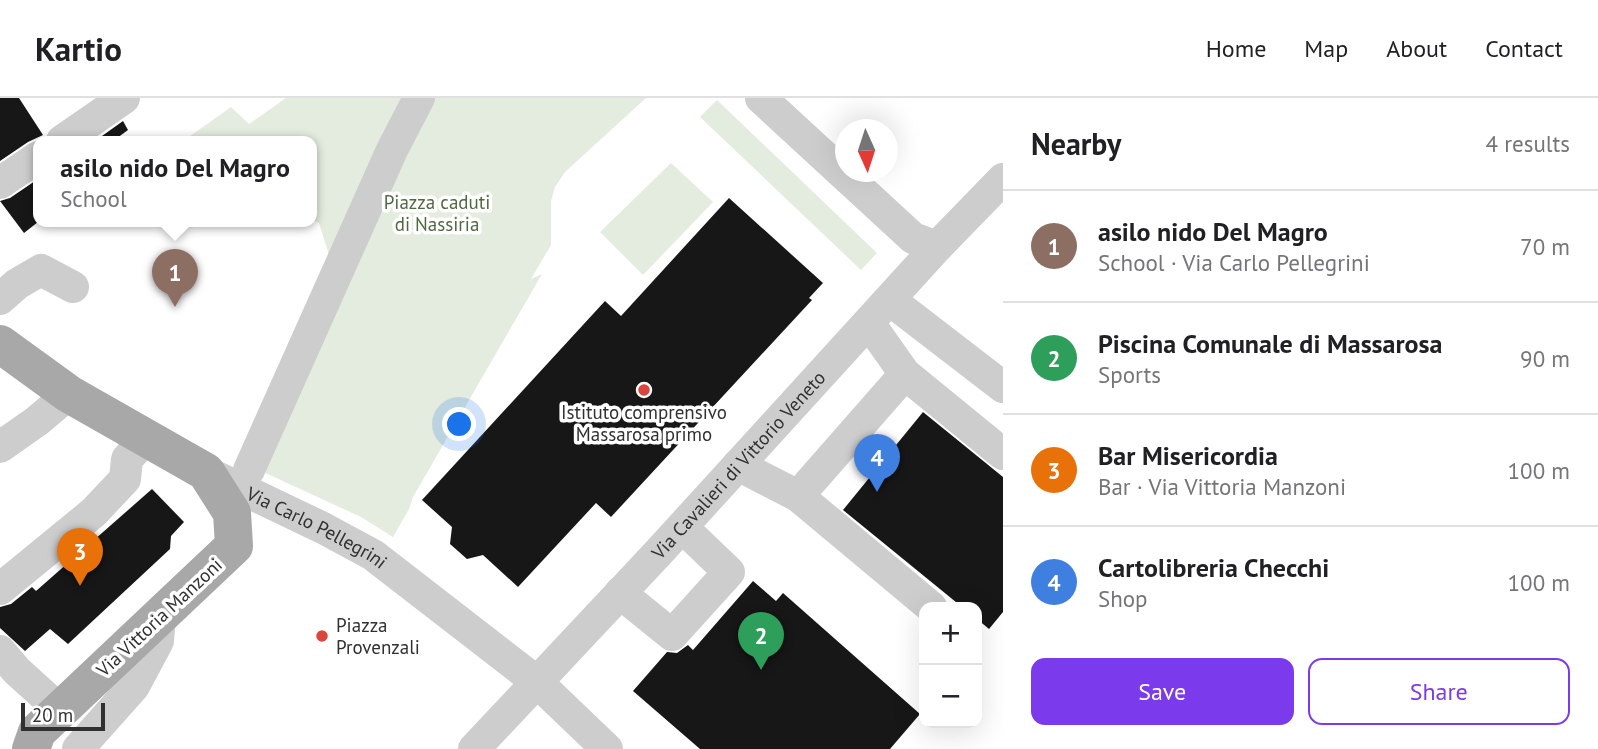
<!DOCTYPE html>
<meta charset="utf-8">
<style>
:root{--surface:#fff;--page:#f2f2f2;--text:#202124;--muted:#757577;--line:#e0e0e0;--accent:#7c3aed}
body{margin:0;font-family:"PT Sans",sans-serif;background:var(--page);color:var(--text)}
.controls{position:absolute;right:21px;bottom:21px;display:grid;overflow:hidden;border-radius:14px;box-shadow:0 7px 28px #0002}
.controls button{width:63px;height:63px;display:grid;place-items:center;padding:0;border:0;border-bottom:2px solid var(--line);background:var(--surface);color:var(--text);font:35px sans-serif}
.compass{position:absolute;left:835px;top:21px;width:63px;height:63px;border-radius:50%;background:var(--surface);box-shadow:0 7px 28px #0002;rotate:177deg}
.scale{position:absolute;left:21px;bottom:18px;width:84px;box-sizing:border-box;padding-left:7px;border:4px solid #303030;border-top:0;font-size:19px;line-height:24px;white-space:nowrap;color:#303030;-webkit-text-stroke:5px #fff;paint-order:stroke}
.you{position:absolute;left:460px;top:327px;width:24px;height:24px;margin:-18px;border:5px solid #fff;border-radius:50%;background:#1a73e8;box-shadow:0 0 0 10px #1a73e833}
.badge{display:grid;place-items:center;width:46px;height:46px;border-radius:50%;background:var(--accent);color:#fff;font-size:23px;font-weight:700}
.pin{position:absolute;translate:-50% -58px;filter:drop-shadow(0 2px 4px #0008)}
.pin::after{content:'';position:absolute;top:37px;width:24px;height:21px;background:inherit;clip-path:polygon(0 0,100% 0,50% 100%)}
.popup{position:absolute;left:33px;top:38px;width:284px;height:91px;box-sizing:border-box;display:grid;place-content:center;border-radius:14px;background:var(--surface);filter:drop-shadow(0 2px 5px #0005);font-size:23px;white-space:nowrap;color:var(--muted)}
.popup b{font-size:26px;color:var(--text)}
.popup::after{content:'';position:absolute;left:50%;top:100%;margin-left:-14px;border:14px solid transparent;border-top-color:var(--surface)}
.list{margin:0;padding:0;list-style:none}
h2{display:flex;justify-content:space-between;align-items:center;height:91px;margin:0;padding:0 28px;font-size:30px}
h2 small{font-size:23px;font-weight:400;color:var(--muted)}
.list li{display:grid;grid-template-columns:46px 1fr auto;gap:21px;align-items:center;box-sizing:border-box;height:112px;padding:0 28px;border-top:2px solid var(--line)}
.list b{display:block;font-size:26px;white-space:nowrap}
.list p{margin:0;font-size:23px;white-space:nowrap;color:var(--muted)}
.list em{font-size:23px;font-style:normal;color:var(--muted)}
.actions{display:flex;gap:14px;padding:21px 28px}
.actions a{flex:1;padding:16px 0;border:2px solid var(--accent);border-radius:14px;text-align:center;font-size:24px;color:var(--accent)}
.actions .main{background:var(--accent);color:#fff}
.map{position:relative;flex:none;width:1003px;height:651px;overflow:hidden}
header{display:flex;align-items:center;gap:42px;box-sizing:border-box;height:98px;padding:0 35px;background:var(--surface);border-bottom:2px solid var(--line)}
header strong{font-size:33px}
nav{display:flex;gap:38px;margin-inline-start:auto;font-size:24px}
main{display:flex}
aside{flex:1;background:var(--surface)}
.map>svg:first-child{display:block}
.green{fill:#e4ecdf}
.building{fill:#171717}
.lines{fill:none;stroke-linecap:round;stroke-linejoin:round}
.minor{stroke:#cdcdcd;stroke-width:32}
.major{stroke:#a8a8a8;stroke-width:38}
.poi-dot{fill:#db453e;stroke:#fff;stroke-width:2.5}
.labels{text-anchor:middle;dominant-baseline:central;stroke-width:7;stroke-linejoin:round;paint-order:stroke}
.park-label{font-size:19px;fill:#4e693f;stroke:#fff}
.poi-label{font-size:19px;fill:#303030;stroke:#fff}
.street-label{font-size:19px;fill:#303030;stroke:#fff}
</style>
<header>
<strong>Kartio</strong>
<nav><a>Home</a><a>Map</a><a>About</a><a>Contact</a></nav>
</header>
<main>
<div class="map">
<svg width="1003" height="651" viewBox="0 0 1003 651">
<rect width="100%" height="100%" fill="#fff"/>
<!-- green -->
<path class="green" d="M286 0H646L565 74 555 89 551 103V147L531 181 542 176 413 399 409 411 393 439 361 419 237 362 330 160 319 125 312 122V43H183L231 9 249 26Z
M717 2 877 155 861 172 700 19Z
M671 65 713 104 643 177 600 134Z"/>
<!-- building -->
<path class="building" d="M0 0H19L43 37 28 44 0 63Z
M123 23 128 32 113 43H95Z
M38 81V124L24 135 0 103 10 100Z
M729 100 823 185 809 200 812 202 611 419 596 405 518 489 483 457 467 461 450 446 452 429 422 402 605 203 621 218Z
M923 314 1003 379V514L989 531 977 521V509H962L843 412Z
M152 391 184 424 171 438 170 451 68 546 50 531 25 553 0 530V509L11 506 32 489 36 493Z
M753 483 776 503 783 495 920 616 890 651H700L633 593 667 554 677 555 688 547 693 552Z"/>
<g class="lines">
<!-- minor -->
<g class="minor">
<path d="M761 0 913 140 937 149"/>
<path d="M62 43 124 0"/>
<path d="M0 85 38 59"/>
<path d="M0 201 17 186 41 172 73 189"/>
<path d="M890 202 1003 289"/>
<path d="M869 225 905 276 1003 356"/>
<path d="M905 276 798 398 931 509"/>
<path d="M0 349 37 323 69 296"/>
<path d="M738 367 798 398"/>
<path d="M249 372 392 52 419 0"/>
<path id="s1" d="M206 374 323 430 373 457 537 584 607 651"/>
<path d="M0 491 94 414 125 381 127 361 147 339"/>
<path d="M620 495 672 537 729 474 682 429"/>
<path d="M0 553 17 573 60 612"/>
<path d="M78 651 134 588 158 543 160 519"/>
<path id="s2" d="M474 651 658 455 937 149 1003 81"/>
</g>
<!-- major -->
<path class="major" d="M0 246 69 296 206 374 232 415 234 448 37 634 31 651"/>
</g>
<!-- markers -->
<g class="poi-dot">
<circle cx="644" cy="292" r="7"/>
<circle cx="322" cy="538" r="7"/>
</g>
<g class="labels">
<!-- park labels -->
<g class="park-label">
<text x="437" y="104">Piazza caduti<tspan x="437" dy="22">di Nassiria</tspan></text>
</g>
<!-- poi labels -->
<g class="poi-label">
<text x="644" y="314">Istituto comprensivo<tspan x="644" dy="22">Massarosa primo</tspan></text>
<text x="336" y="527" text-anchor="start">Piazza<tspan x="336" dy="22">Provenzali</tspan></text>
</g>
<!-- street labels -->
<g class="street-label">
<text stroke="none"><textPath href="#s2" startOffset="388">Via Cavalieri di Vittorio Veneto</textPath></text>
<text stroke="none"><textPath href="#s1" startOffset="124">Via Carlo Pellegrini</textPath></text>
<text transform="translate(159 519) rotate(-43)">Via Vittoria Manzoni</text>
</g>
</g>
</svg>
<div class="controls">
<button>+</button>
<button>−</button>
</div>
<svg class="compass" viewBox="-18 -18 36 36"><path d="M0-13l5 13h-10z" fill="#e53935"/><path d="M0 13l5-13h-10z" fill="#757577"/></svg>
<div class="scale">20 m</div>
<div class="you"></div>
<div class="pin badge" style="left:175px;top:209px;background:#8d6e63">1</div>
<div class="popup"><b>asilo nido Del Magro</b>School</div>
<div class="pin badge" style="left:761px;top:572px;background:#2e9e5b">2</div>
<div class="pin badge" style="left:80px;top:488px;background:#e8710a">3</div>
<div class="pin badge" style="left:877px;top:394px;background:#3f7fe0">4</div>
</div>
<aside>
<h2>Nearby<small>4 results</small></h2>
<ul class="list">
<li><span class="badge" style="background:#8d6e63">1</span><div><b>asilo nido Del Magro</b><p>School · Via Carlo Pellegrini</p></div><em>70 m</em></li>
<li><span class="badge" style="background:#2e9e5b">2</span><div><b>Piscina Comunale di Massarosa</b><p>Sports</p></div><em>90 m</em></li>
<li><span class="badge" style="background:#e8710a">3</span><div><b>Bar Misericordia</b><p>Bar · Via Vittoria Manzoni</p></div><em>100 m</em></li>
<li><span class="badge" style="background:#3f7fe0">4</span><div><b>Cartolibreria Checchi</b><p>Shop</p></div><em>100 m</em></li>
</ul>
<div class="actions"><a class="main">Save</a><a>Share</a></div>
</aside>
</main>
